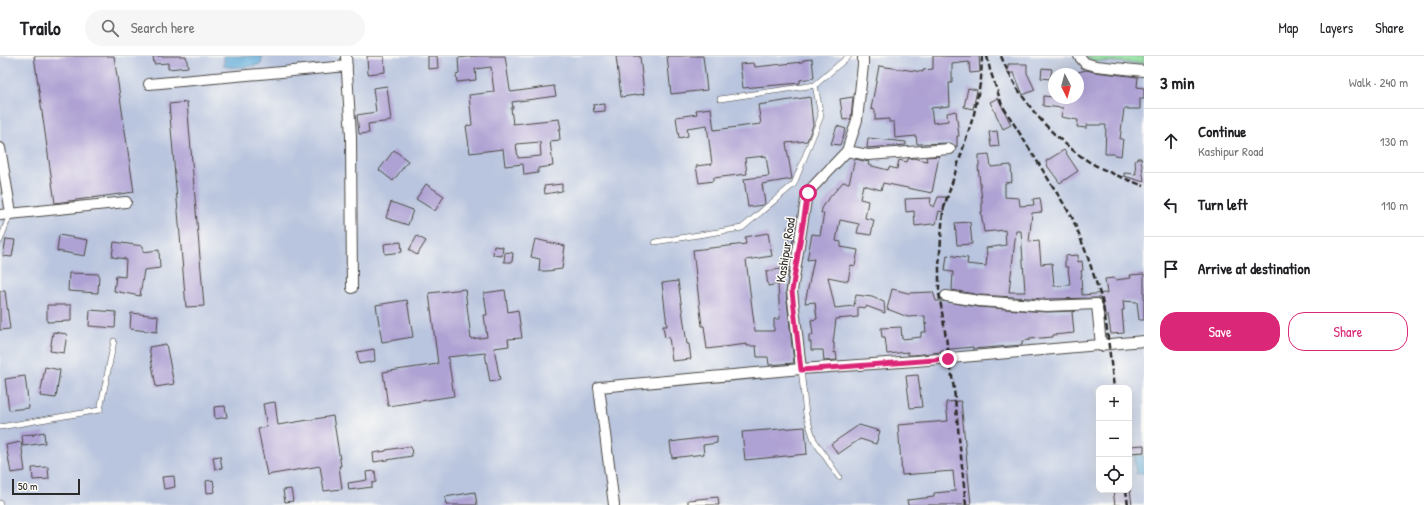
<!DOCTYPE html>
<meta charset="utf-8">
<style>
:root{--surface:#fff;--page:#f6f6f6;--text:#202124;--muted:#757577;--line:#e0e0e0;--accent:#db2777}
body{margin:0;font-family:"Patrick Hand",sans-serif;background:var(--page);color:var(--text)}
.controls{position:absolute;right:12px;bottom:12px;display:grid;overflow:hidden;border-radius:8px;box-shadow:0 4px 16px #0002}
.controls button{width:36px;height:36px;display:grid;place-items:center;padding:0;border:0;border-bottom:1px solid var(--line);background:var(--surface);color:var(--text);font:20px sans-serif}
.compass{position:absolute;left:1048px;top:12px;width:36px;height:36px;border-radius:50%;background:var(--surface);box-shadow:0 4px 16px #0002;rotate:174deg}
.scale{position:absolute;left:12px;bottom:10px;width:68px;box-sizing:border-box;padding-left:4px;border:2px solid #2b2b2b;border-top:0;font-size:11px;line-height:14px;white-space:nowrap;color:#2b2b2b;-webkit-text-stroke:3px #fdfcf7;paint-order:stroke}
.stop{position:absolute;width:12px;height:12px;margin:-9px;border:3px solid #db2777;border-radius:50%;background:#fff}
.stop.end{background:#db2777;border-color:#fff;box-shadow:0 1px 4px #0008}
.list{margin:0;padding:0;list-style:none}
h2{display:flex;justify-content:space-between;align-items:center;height:52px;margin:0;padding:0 16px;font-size:17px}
h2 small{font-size:13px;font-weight:400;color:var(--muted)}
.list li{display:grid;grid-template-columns:26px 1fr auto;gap:12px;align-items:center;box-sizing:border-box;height:64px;padding:0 16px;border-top:1px solid var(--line)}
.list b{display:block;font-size:15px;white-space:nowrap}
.list p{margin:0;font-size:13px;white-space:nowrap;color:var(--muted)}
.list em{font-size:13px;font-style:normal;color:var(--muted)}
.actions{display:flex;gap:8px;padding:12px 16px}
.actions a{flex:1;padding:9px 0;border:1px solid var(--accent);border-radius:16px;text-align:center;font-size:14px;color:var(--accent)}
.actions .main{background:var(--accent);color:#fff}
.icon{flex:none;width:22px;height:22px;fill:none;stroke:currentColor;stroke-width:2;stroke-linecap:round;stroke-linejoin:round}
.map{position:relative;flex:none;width:1144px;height:449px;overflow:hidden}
header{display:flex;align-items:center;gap:24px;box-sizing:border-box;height:56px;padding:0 20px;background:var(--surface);border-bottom:1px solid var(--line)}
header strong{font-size:19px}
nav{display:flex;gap:22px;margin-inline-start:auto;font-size:14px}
.search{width:280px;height:36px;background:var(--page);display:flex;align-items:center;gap:10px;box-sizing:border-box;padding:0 14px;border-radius:22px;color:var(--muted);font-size:15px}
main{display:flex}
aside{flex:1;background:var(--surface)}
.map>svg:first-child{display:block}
.industrial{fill:#b9c5de;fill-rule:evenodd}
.green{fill:#8dde9e;stroke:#5c8464}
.water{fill:#60aad8;stroke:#466a82}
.building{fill:#aea1d3;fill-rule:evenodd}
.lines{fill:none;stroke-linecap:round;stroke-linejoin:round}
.service-casing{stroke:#494743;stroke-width:6}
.minor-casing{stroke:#494743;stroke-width:12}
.service{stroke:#fff;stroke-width:5}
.minor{stroke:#fff;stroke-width:10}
.rail{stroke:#2b2b2b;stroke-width:2.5;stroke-dasharray:6 3;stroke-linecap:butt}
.route{stroke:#db2777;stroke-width:5}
.labels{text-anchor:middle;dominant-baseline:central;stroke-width:3;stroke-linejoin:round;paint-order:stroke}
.street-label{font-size:13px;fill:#2b2b2b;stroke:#fdfcf7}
</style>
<header>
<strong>Trailo</strong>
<div class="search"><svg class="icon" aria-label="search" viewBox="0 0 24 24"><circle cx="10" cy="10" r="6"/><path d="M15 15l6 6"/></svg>Search here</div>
<nav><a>Map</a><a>Layers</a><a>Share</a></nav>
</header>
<main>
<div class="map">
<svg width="1144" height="449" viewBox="0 0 1144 449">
<rect width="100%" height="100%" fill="#fdfcf7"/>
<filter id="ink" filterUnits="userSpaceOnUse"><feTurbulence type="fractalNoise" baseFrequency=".025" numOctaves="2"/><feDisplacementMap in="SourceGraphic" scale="8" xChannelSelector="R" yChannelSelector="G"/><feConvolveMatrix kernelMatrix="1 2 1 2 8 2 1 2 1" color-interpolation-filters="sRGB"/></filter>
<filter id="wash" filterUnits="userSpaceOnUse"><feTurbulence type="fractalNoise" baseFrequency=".012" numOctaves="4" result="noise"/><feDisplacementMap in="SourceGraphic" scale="16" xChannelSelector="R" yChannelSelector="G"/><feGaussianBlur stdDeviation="0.9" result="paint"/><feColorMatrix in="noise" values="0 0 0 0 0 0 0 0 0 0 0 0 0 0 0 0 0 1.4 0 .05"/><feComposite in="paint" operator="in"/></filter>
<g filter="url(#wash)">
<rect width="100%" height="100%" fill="#f1e8ce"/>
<!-- industrial -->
<path class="industrial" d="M0 0H1144V449H0ZM1054 18H1078V42H1054ZM1099 332H1129V434H1099Z"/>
<!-- green -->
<path class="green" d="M1086 0H1144V7L1096 5 1087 2Z"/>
<!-- water -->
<path class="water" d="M224 0H262L261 8C248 11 237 13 224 10Z
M1144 399V417L1136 418 1134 400Z"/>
<g id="blocks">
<!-- building -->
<path class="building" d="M34 0H114L134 136 55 147Z
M153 0H186L188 11 168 13V7L154 8Z
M367 0H384L385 16 368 18Z
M428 0H437L438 12 428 13Z
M478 0H505L510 34 511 36 554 30 556 40 512 46 513 52H511L513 68 559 63 561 73H559L560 84 550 85 553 110 538 112V117L524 119 523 108 505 110 503 93 470 97 466 70 472 69 469 39 494 36 491 11 475 13 476 24 457 26 456 19 459 18 458 2ZM540 86 541 100 518 102 516 88Z
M616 0H640L644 38 621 41Z
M667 0H703L707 34 671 38Z
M933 0H979L980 16 970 17 969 6 952 8V27H949L950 50 931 52 933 67 948 65 947 57 956 55 959 80H957V91L950 87 917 88 916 80 895 82 894 66H889V63L875 64V54L871 53 879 10 923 16V14L933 13Z
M812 3 814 22 800 24V27L743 32 740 8 754 7 755 11 803 6V4Z
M1008 8H1027V17L1035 34 1023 39 1014 17H1008Z
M1042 12 1052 13 1050 23 1041 22Z
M1086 14 1095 16 1138 21 1137 31 1144 32V43H1140V53H1124L1120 83H1123L1121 100 1114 99V98H1105L1106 69H1087V72L1077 71 1078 64 1061 61 1063 52 1043 50V40L1053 41V42H1078V16Z
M387 30 391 65 368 68 369 77 359 78 357 59 376 56 373 32Z
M968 32 977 34 973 53 964 51Z
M810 41 813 69 807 85 786 87 792 123 762 128 765 147 763 149 748 151 744 123 769 120 766 100 745 102 747 118 713 122V125L699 127 696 110 712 108 707 69 687 72 688 80 679 82 676 61 697 58 696 54 711 52 714 74 761 68 758 49Z
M853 41 851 63 843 64 840 43Z
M998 42 1011 69 1003 73 990 46Z
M187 46 204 250 186 251 169 48Z
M605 48V55L594 56 593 49Z
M837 70 846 73 840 89 831 88Z
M997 75 999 90 991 91 989 76Z
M868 82 906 86V89L867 92Z
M394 94 408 105 393 125 379 114Z
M1064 94 1078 115 1060 127 1048 111 1046 105Z
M989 98 991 111 1011 109 1012 126 1005 127V141L1019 142 1020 150 1034 149 1033 143 1040 142 1042 156 1032 157 1029 186 1039 185 1041 208 1052 207 1054 230 1070 229 1068 211H1065V200L1078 199V206L1082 205 1083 214 1081 215 1082 220H1081L1082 239 1107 237 1105 223 1114 222 1115 224 1131 222 1130 219 1144 218V264H1139L1137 246 1123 245 1124 254H1122L1124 277 1111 278 1108 259H1105L1103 247 1100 242 1046 243 980 239 952 234 953 216 945 215 947 199 968 202 967 208 986 210 987 200 986 192 1006 189 1005 174 984 176 981 156H982V144L978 110H979V99ZM1016 175H1021L1025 236H1009Z
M939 100 932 137 883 127 881 134 863 129 860 143 868 145 865 162 874 164 871 179 857 177 859 168 840 164 836 185 841 186V191L858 194 855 210 851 209 848 225 828 221 835 252 854 250 856 239 872 241 884 246 885 257 866 250V252L858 251V261L836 263 833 287H834V297L836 296 837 304 824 305 823 294H811V286H809V279H813L811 264 817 263 815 246 805 247 814 203 807 204 812 178 820 179 824 157H821L823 149 843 126 849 127 855 103 869 106 868 109 888 114 889 111 897 113 899 104 907 106 908 103 913 102 927 105 926 101Z
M1137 102H1141L1144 126 1124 120V117L1136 118 1135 104H1137Z
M426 128 444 140 435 155 416 143Z
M562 128V135L545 138 544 130Z
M938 141H946L943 156 939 155 936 168H932L915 170 914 155 906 156 905 143 931 142 930 149 934 151Z
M391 146 413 154 408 169 386 162Z
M970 166 972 188 957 189 955 167Z
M787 171H794V176L790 202Z
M768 177 772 200 746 204 755 275H774V263H780L778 228 768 230 766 215 789 212 786 236 794 307 769 309 768 301H757L756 290H747V288L707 293 704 270H702L693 194 746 188 745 181Z
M59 179 88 184 85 200 57 195Z
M417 180 426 185 417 199 409 194Z
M6 183 15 184 12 201 3 200Z
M535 183 565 190 562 213 547 215H539L540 203 531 201Z
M114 186 143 190V196L159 194 160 212 144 214 140 240 114 235 116 220 125 221 126 203 112 201Z
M401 186 402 196 385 198 384 188Z
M494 190 503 191 502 200 493 199Z
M505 196 513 197 512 206H504Z
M69 217 99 218 98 237 68 235Z
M678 225 687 288H689L691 303 672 305 669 281 665 282 663 270H667L662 227Z
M465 233 471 283 487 281 484 259H487L484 237 505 234 508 256 518 254 522 282 508 283 509 290 494 292 500 324 490 326 485 297 448 301 454 340 388 350 383 316 438 308 429 237Z
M892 233 908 237 933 236 936 245H942L978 251 1046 256 1075 255 1072 256 1074 277 1053 279V281L1029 283 1030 284 1022 285V289L973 293V291L941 294 940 296 914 299H908V296L887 298 885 281H882L881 272 901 271 902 283 921 281V276H926L925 268H927H925V260L908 261 887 253Z
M0 235H5L10 273 0 274Z
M407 244 413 281 382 286 376 249Z
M47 249H71V265L47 266Z
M90 254 116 256 115 272 89 270Z
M131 257 158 260 157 276 130 273Z
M53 276 67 278 64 297 50 295Z
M166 288 174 328 156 331 149 291Z
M374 293 375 305 359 308 357 296Z
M45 311 60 314 56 342 40 340Z
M918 319 922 351 910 352 906 320Z
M25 320 29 352 9 354 5 323Z
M961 345 971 449H908L907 444 934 441V437L955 435 953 415 902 419 898 369 948 365 946 346Z
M275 346 278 369 333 360 341 410H339L342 433 324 435 320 410 267 419 258 373 267 371 263 348Z
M225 350 227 361 215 363 214 351Z
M859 369 880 375 876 388 860 383 838 398 831 388Z
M805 371 807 398 745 404 742 376Z
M44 376 45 387 23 390 22 379 33 378V380L34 378Z
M717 380V387L703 389 704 398 672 402 670 386Z
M21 386 25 415 11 417 6 389Z
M1144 389V396L1131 397 1130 390Z
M411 390 412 400 374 406 373 397 386 395V394Z
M220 400 222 412 215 413 213 401Z
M48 411 49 423 33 424 32 412Z
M375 415 376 426 372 427V431L349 434 348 427 367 424 366 416Z
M174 420 175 431 164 433 162 421Z
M213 424 215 436 207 437 206 425Z
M291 433 293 445 285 446 283 434Z
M1113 434H1130L1132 449H1115Z
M475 436 477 449H446L445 441Z
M718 441 719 449H688V444Z"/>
</g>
</g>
<g filter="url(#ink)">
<use href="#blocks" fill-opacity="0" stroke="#494743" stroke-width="1"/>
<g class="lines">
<defs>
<path id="service" d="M720 43 815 29
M0 185 10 158
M655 186 742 172 794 128 821 60 815 29 849 0
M801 313 806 359 814 384 839 421
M0 371 100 354 114 285
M0 447V449"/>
<path id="minor" d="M346 0 351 80 352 232
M1079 0 1085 7 1096 10 1144 15
M149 28 347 10
M0 92 11 157
M847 95 868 99 950 93
M0 159 126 146
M946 240 979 245 1046 250 1097 248 1101 290
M801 313 792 235 807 137 847 95 857 64 863 9V0
M614 449 599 331 801 313 916 305 1144 285"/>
</defs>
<!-- service casing -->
<use href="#service" class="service-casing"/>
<!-- minor casing -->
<use href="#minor" class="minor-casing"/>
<!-- service -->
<use href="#service" class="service"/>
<!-- minor -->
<use href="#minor" class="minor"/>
<!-- rail -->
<path class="rail" d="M987 0 990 14 1002 49 1072 161 1087 199 1102 244 1107 274 1114 332
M1001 0C1018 42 1050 80 1088 105 1102 114 1128 124 1144 130
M1126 434 1128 449
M966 449 954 333 939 237V210L943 155 974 58 981 23 982 0"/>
</g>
</g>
<g class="lines" filter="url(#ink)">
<!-- route -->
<path class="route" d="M808 137 792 235 801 314 948 303"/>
</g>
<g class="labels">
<!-- street labels -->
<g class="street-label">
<text transform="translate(785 194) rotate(-81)">Kashipur Road</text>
</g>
</g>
</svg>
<div class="controls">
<button>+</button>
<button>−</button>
<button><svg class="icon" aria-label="locate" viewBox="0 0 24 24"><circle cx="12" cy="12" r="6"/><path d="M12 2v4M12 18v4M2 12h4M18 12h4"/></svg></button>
</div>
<svg class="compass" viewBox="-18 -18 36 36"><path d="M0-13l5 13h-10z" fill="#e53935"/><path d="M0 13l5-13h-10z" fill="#757577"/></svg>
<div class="scale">50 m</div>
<div class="stop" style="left:808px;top:137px"></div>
<div class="stop end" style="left:948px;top:303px"></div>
</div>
<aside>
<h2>3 min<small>Walk · 240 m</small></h2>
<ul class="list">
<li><svg class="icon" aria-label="ahead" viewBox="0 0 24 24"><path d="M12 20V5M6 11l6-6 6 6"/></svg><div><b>Continue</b><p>Kashipur Road</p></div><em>130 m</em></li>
<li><svg class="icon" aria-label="left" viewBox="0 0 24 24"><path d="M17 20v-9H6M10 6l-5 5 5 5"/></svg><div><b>Turn left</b></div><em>110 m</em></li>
<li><svg class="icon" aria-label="arrive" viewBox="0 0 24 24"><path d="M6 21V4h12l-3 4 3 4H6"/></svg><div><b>Arrive at destination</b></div></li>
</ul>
<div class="actions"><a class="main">Save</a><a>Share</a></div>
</aside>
</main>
